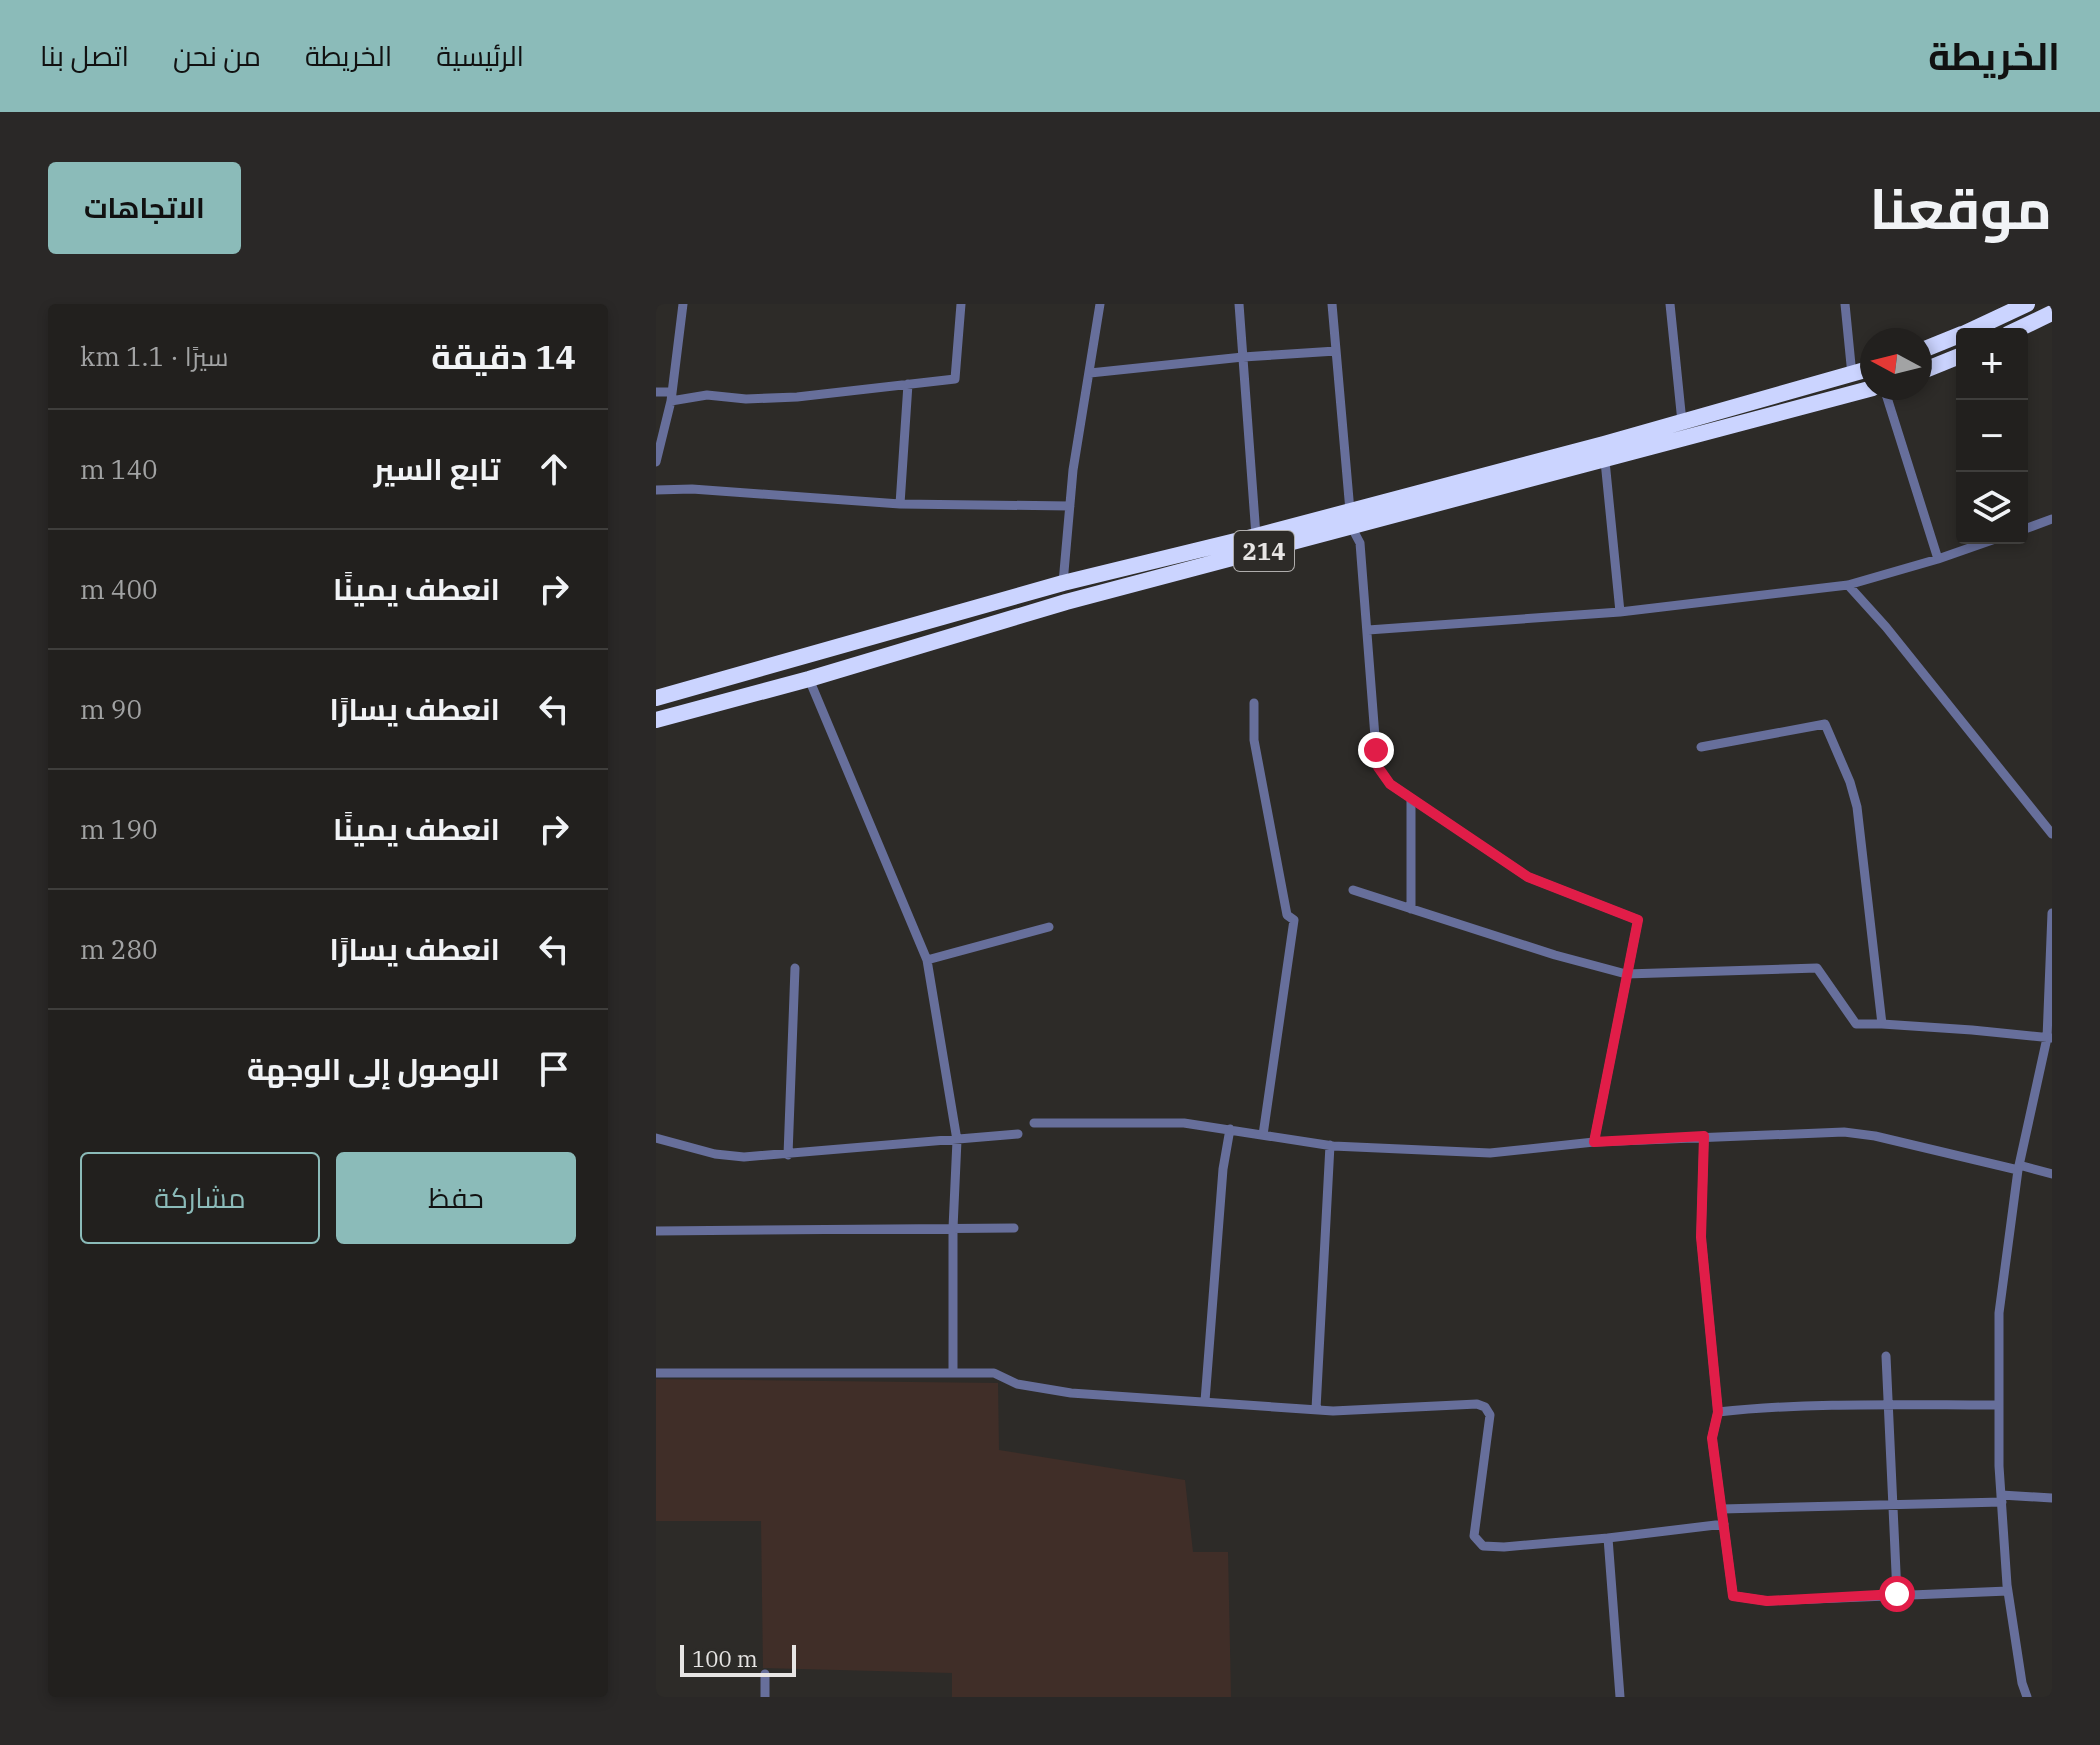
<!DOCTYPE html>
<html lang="ar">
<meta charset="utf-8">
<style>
:root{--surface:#22201e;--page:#2a2827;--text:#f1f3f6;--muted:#a2a3a4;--line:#3f3e3c;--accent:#8bbbb9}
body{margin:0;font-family:"IBM Plex Serif",Cairo,serif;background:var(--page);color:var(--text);direction:rtl}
.controls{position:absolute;right:24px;top:24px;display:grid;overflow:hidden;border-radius:8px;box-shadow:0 4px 12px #0003}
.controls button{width:72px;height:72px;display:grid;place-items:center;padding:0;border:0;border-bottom:2px solid var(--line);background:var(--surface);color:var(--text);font:40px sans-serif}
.compass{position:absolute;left:1204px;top:24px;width:72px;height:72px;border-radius:50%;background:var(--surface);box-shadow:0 4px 12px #0003;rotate:277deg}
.scale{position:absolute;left:24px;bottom:20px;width:116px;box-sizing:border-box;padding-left:8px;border:4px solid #e7e5e4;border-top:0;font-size:22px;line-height:28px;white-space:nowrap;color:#e7e5e4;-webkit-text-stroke:6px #2d2b28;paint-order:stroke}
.stop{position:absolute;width:24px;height:24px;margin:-18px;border:6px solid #e11d48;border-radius:50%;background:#fff}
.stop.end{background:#e11d48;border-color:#fff;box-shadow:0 2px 8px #0008}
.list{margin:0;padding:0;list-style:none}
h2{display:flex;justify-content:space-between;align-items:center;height:104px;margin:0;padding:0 32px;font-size:34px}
h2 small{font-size:26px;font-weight:400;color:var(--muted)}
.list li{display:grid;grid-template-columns:52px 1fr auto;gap:24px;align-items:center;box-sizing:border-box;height:120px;padding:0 32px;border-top:2px solid var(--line)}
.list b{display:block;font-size:30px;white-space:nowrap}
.list em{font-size:26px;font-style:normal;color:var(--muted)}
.actions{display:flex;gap:16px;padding:24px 32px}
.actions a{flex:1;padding:18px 0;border:2px solid var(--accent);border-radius:8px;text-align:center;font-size:28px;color:var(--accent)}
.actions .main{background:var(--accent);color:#111}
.icon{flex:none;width:44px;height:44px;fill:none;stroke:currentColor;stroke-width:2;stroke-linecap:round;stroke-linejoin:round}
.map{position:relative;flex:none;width:1396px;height:1393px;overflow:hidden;direction:ltr;border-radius:8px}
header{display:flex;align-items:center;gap:48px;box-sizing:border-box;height:112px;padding:0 40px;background:var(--accent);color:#111}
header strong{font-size:38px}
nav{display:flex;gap:44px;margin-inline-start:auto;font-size:28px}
.intro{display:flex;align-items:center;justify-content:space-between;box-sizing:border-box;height:192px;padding:0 48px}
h1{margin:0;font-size:56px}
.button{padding:20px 36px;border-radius:8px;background:var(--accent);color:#111;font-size:28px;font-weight:700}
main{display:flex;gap:48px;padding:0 48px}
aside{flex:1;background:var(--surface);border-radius:8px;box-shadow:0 4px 12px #0003}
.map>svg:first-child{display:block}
.industrial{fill:#402e28}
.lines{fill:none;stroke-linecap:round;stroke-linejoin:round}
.street{stroke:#676f9b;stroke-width:9}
.highway{stroke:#cbd4ff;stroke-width:16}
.route{stroke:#e11d48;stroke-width:10}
.labels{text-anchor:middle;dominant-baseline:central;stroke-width:6;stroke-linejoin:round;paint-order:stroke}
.shield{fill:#2d2b28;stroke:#afadac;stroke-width:2}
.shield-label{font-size:24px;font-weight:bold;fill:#e7e5e4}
</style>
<header>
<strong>الخريطة</strong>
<nav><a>الرئيسية</a><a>الخريطة</a><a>من نحن</a><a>اتصل بنا</a></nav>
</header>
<div class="intro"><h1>موقعنا</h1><a class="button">الاتجاهات</a></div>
<main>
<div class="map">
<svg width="1396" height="1393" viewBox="0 0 1396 1393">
<rect width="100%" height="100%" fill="#2d2b28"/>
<!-- industrial -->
<path class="industrial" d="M0 1075 342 1079 343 1146 529 1176 537 1248H572L575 1393H296V1369L107 1364 105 1217H0Z"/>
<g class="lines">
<!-- street -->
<path class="street" d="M583 0 600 232
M676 0 694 207
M1014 0 1026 118
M1189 0 1196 71
M434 69 587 53 680 47
M1228 84 1282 255
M0 88H15
M15 97 51 91 90 95 141 93 299 75 305 0
M949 157 964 308
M0 158 15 97 27 0
M0 186 36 185 244 200 414 202
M244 200 252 80
M696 224 704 239 720 446 722 463 734 480 872 573 982 616 938 838
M1366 226 1396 215
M407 279 417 166 444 0
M1192 281 1230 323 1396 530
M712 326 964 308 1192 281 1282 255 1342 234
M153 375 271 656 301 836 297 924V1069
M598 399V436L631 611 638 616 607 831
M1045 443 1169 420 1194 478 1201 503 1226 720 1316 726 1396 734
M755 496V605
M697 586 899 651 970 670 1161 664 1200 720H1226
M271 656 393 623
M378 819H528L677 842 834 849 938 838 1188 828 1219 832 1362 866
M1048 832 1045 933 1062 1108 1056 1134 1077 1292 1111 1297 1352 1287
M0 834 59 850 88 853 362 830
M132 851 139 664
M1363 861 1396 870
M0 927 358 924
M1230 1052 1241 1290
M0 1069H338L361 1080 415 1089 677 1107 821 1100 829 1103 834 1111 818 1232 827 1242 848 1243 952 1234
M549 1097 567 865 574 825
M660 1105 674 841
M1062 1108C1155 1098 1249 1101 1343 1101
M1345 1191 1396 1194
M1066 1205 1346 1198
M109 1393V1370
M964 1393 952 1234 1068 1220
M1371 1393 1366 1379 1351 1281 1343 1162V1009L1362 866 1391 734 1396 609"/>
<!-- highway -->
<path class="highway" d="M1307 30 1371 0
M1352 30 1396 9
M1264 47 1306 30
M1264 68 1306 51
M0 394 407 279 600 232 948 140 1216 64
M0 416 153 375 410 298 1217 84"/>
</g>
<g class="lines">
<!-- route -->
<path class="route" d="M720 446 722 463 734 480 872 573 982 616 938 838 1048 832 1045 933 1062 1108 1056 1134 1077 1292 1111 1297 1241 1290"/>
</g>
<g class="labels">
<!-- shield labels -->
<rect class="shield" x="578" y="227" width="60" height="40" rx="6"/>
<g class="shield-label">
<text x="608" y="247">214</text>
</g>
</g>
</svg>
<div class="controls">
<button>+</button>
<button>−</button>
<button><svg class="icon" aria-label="layers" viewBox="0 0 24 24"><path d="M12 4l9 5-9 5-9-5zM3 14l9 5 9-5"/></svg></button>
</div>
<svg class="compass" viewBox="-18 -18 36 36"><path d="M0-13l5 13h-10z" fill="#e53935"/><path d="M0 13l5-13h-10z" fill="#a2a3a4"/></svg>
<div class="scale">100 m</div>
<div class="stop" style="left:1241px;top:1290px"></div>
<div class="stop end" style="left:720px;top:446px"></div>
</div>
<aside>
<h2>14 دقيقة<small>سيرًا · 1.1 km</small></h2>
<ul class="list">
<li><svg class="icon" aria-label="ahead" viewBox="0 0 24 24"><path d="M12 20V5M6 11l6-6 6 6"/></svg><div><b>تابع السير</b></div><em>140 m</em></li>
<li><svg class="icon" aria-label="right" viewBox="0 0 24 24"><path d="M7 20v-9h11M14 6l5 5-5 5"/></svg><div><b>انعطف يمينًا</b></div><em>400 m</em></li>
<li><svg class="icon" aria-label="left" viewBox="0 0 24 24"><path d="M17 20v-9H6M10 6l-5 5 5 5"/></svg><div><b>انعطف يسارًا</b></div><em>90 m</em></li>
<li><svg class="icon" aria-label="right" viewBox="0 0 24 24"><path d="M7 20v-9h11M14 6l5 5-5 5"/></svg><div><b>انعطف يمينًا</b></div><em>190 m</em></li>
<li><svg class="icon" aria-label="left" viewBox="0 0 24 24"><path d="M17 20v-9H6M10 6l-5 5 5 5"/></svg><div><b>انعطف يسارًا</b></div><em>280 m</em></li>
<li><svg class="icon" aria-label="arrive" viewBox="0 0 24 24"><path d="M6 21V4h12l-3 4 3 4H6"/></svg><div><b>الوصول إلى الوجهة</b></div></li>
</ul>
<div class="actions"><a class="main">حفظ</a><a>مشاركة</a></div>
</aside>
</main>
